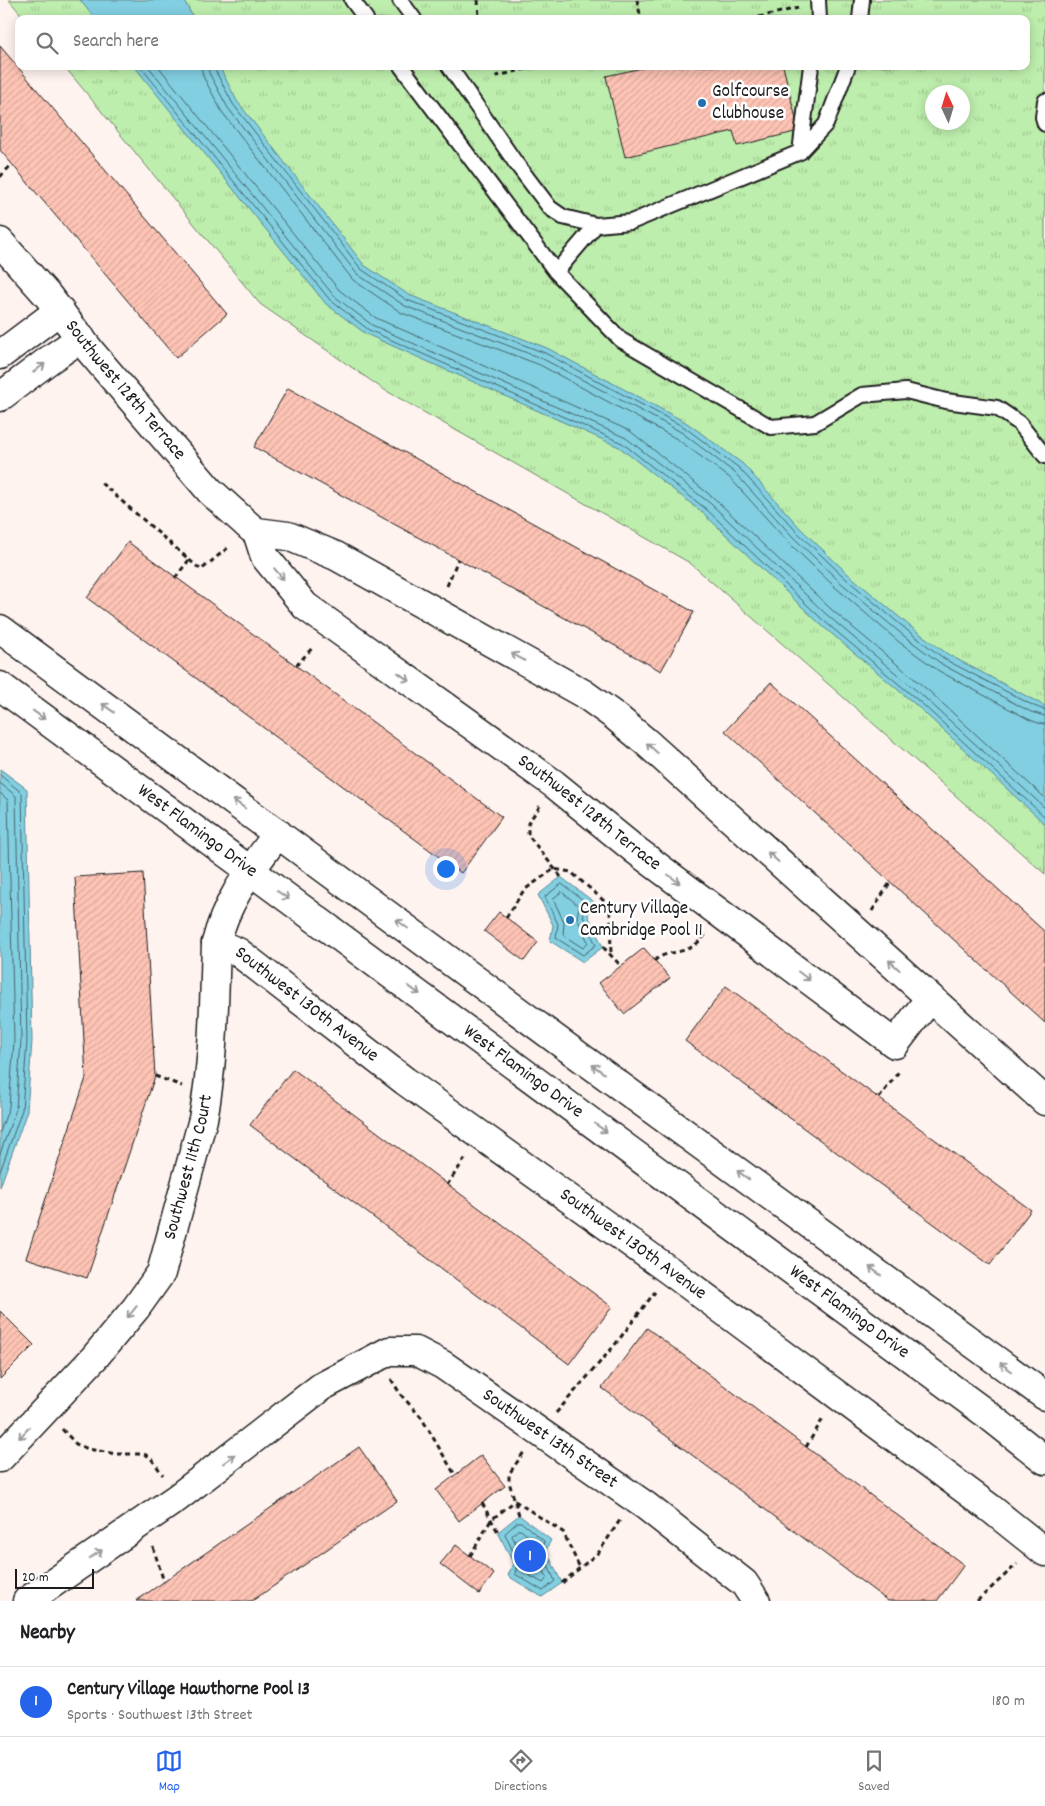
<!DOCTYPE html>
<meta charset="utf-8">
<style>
:root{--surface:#fff;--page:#f6f6f6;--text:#202124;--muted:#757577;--line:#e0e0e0;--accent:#2563eb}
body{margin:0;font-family:Dekko,sans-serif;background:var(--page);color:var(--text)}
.compass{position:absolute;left:925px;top:85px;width:45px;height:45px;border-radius:50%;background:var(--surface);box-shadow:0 2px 12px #0003;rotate:356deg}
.scale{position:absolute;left:15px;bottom:12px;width:79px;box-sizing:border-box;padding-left:5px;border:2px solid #1c1c1c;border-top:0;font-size:14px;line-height:18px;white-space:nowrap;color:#1c1c1c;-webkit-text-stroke:4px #fff;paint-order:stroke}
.you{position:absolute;left:445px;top:868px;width:18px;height:18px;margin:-12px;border:4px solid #fff;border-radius:50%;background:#1a73e8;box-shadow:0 0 0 8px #1a73e833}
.badge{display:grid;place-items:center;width:32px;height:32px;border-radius:50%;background:var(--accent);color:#fff;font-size:16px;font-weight:700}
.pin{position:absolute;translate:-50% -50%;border:2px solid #fff;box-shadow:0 1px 5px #0006}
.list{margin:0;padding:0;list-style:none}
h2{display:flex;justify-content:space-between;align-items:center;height:65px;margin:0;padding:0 20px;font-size:21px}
h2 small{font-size:16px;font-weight:400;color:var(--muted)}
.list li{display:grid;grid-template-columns:32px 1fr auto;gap:15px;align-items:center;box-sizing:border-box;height:70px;padding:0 20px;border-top:1px solid var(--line)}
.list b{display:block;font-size:19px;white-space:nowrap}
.list p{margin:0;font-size:16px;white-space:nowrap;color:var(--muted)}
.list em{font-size:16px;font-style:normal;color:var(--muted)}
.icon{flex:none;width:28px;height:28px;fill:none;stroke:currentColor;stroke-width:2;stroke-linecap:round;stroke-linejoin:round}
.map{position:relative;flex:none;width:1045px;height:1601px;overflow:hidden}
.search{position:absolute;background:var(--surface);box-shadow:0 2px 12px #0003;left:15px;right:15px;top:15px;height:55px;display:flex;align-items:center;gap:12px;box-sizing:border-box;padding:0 18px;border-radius:10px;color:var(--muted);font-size:19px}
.sheet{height:135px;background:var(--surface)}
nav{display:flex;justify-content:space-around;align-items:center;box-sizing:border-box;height:70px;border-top:1px solid var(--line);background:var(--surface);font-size:14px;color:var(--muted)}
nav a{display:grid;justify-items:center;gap:2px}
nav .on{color:var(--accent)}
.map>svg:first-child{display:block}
.grass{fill:url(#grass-tufts);stroke:#6d8564;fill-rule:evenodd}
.water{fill:#82cfe1;stroke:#598792}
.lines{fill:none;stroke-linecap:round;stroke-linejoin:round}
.shore{stroke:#45646b;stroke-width:1}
.building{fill:url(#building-hatch);stroke:#1c1c1c}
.service-casing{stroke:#1c1c1c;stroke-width:18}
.minor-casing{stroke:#1c1c1c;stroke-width:31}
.path{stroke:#1c1c1c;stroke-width:3;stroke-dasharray:5 4;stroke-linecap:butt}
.service{stroke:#fff;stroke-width:14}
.minor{stroke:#fff;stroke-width:28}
.oneway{stroke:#999}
.poi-dot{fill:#1f6fb2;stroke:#fff;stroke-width:2}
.labels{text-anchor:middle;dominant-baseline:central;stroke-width:5;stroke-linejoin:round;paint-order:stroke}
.poi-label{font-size:19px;fill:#1c1c1c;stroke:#fff;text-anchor:start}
.street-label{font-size:19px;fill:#1c1c1c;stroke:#fff}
</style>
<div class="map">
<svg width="1045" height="1601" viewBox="0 0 1045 1601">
<defs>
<pattern id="grass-tufts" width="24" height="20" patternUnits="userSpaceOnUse" patternTransform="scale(1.25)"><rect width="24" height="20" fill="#beeead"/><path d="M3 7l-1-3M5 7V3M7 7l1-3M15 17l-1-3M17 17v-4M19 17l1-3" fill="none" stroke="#a3cc94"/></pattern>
<pattern id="building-hatch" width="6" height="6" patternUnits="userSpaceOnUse" patternTransform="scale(1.25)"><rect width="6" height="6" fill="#fec4b5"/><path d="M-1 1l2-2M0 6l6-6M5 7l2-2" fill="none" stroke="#d9a89b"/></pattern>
</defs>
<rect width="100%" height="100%" fill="#fff3f0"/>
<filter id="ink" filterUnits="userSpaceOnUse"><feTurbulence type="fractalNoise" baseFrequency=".02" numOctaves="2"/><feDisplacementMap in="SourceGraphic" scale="10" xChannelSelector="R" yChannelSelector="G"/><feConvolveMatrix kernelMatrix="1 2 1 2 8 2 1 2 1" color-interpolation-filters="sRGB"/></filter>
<g filter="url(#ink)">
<!-- grass -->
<path class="grass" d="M9 0H1045V874L690 563 383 389 260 304 64 66H1026V19H25ZM932 92H962V122H932Z"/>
<!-- water -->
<path class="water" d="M80 0H184L194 19H95Z
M134 66H219L237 101 364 265 409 295 547 348 687 423 743 464 801 529 847 573 911 627 949 655 1045 706V824L916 705 820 624 703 513 619 447 366 334 326 304Z
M0 769 27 789 32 1041 27 1111 0 1187Z
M561 877 594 902 588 915 603 947 583 962 550 941 553 925 538 895Z
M519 1515 551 1540 546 1550 562 1583 542 1597 508 1576 513 1563 498 1532Z"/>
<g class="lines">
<!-- shore -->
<path class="shore" d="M140 66 330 300 369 330 622 443 706 509 823 620 920 702 1045 817
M148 66 334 296 372 325 626 438 711 504 827 615 924 697 1045 808
M158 66 339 290 376 318 630 431 715 499 832 610 929 691 1045 798
M201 66 203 76 222 112 353 280 402 313 540 365 677 439 730 478 788 542 835 587 899 642 939 671 1028 719 1038 723 1045 724
M208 66 209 73 228 108 357 274 405 306 543 359 681 432 735 473 793 537 840 582 904 636 943 665 1031 712 1045 716
M215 66V70L233 104 361 269 407 300 545 353 684 427 739 468 797 532 844 577 908 631 946 660 1034 706 1045 710
M0 775 22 793 27 1041 22 1110 0 1172
M0 783 16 796 21 1041 16 1109 0 1154
M0 793 8 800 14 1041 9 1107 0 1132
M562 884 587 903 583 916 596 945 583 955 556 938 558 924 545 897Z
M562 892 579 906 577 918 588 942 583 948 563 935 564 922 553 899Z
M518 1522H521L544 1541 542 1552 555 1581 543 1591 515 1574 518 1562 505 1534Z
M518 1530H521L536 1543V1553L547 1578 543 1583 523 1572 524 1559 512 1536Z"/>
</g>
<!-- building -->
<path class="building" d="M0 46 227 314 176 358 0 150Z
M651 66H783L799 131 737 146 733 131 625 157 606 76Z
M288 388 694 612 661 671 254 447Z
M128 542 502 817 461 873 87 598Z
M771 682 1045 932V1023L725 731Z
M143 873 155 1076 87 1278 26 1258 86 1078 75 877Z
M499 912 538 942 524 961 484 931Z
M644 948 670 978 624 1014 599 983Z
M726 986 1031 1210 990 1265 685 1041Z
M293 1069 612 1307 569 1364 250 1125Z
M0 1311 34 1345 0 1379Z
M647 1328 964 1565 937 1601H888L602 1388Z
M359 1447 397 1501 252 1601H136Z
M481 1455 505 1486 459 1521 436 1490Z
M456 1545 494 1574 479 1594 440 1564Z"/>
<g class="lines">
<defs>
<path id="service" d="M352 0 366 19
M400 0 414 19
M818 0 819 19
M860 19 862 0
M401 66 556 272 596 225
M449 66 515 162 550 208 563 217 596 225 631 222 800 152 811 66
M1045 101 1043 117 1045 124
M800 152 826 124 848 66
M556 272 621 340 771 427 815 423 862 395 906 391 946 401 997 408 1019 423 1045 456"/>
<g id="minor">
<path id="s1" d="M0 242 48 296 91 352 210 491 251 528 257 532 288 536 336 556 584 694 616 717 646 742 1045 1101"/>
<path d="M0 355 60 310"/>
<path d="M0 397 49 360 81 338"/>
<path id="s2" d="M257 532 265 557 305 606 554 784 634 849 895 1044 930 998"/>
<path d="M0 629 557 1040 1045 1396"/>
<path id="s3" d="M0 686 988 1415 1045 1460"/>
<path id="s4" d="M216 943 238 952 405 1081 670 1271 990 1508 1045 1552"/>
<path id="s5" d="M0 1458 94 1358 136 1308 161 1273 203 1119C214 1061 214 1002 216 943 227 898 252 869 278 833"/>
<path id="s6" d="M27 1601 177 1498 321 1387 389 1351H416L443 1365 646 1506 744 1583 756 1601"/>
</g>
</defs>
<!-- service casing -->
<use href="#service" class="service-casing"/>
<!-- minor casing -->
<use href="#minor" class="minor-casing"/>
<!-- path -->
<path class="path" d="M478 0 479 19
M637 0 641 19
M750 19 798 8
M493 66 497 76 539 66
M0 177 12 164
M101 483 201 570 230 546
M175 578 189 560
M447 586 458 559
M296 666 314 646
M540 806 528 823V835L561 877
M872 911 891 881
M506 918 524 890 554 869 571 872 610 906 611 956
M603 947 621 966
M654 961C665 951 678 954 690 948 696 945 701 940 706 934
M155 1076 182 1086
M879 1098 900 1070
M447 1185 467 1156
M391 1379 401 1395 421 1417 455 1475
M556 1413 614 1346 655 1292
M62 1429 76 1444 88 1449 116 1454H144L150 1457 163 1475
M806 1447 824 1417
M482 1503 498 1532
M519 1515 509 1482V1474L524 1452
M153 1547 164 1582
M470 1556 491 1520 515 1501 563 1532 580 1568
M562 1583 599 1552 620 1520
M977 1601 1017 1564"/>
<!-- service -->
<use href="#service" class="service"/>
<!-- minor -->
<use href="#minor" class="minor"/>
</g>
<!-- one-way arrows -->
<defs><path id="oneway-shaft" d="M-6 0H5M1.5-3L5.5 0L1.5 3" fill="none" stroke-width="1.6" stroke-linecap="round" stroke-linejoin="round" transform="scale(1.25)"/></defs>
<g class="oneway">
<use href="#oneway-shaft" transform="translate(39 368) rotate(-37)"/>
<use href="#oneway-shaft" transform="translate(279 574) rotate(50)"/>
<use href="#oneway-shaft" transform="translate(518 657) rotate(-151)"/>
<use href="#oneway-shaft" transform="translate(404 677) rotate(36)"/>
<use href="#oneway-shaft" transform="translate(108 708) rotate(-144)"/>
<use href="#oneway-shaft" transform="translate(39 715) rotate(36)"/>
<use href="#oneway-shaft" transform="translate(652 748) rotate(-138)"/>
<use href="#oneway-shaft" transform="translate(239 804) rotate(-144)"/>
<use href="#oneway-shaft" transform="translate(773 857) rotate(-138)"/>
<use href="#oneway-shaft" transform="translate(674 879) rotate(37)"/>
<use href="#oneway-shaft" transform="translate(283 895) rotate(35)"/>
<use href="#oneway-shaft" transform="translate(402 924) rotate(-143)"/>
<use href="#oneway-shaft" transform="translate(894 965) rotate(-138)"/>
<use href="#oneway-shaft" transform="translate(804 976) rotate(37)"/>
<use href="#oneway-shaft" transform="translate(414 990) rotate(36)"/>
<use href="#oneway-shaft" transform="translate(598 1069) rotate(-144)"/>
<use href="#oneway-shaft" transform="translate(601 1128) rotate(36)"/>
<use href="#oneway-shaft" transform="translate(743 1175) rotate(-144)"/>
<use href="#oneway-shaft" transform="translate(875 1271) rotate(-144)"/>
<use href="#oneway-shaft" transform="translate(132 1312) rotate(129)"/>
<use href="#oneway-shaft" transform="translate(1006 1367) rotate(-144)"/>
<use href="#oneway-shaft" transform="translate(24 1433) rotate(133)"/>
<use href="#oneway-shaft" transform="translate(229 1459) rotate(-37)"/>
<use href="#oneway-shaft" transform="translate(96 1554) rotate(-34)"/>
</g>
</g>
<!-- markers -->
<g class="poi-dot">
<circle cx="702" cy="103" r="5"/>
<circle cx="570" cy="920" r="5"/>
</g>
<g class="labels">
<!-- poi labels -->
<g class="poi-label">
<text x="712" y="92">Golfcourse<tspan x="712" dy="22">Clubhouse</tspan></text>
<text x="580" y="909">Century Village<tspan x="580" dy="22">Cambridge Pool 11</tspan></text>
</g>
<!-- street labels -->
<g class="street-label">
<text stroke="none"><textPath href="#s1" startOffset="194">Southwest 128th Terrace</textPath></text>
<text stroke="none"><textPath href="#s2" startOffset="441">Southwest 128th Terrace</textPath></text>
<text stroke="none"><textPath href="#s3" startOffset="245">West Flamingo Drive</textPath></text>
<text stroke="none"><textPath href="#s4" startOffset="110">Southwest 130th Avenue</textPath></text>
<text stroke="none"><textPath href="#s3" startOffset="650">West Flamingo Drive</textPath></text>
<text stroke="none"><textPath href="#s5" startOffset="355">Southwest 11th Court</textPath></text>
<text stroke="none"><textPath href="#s4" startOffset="515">Southwest 130th Avenue</textPath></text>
<text stroke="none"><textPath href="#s3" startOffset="1055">West Flamingo Drive</textPath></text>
<text stroke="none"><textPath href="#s6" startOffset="628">Southwest 13th Street</textPath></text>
</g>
</g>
</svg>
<svg class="compass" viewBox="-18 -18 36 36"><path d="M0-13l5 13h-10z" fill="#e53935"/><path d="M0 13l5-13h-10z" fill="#757577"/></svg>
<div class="scale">20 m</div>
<div class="you"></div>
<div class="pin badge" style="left:530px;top:1556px">1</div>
<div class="search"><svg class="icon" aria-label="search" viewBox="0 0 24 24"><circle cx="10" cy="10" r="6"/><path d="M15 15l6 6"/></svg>Search here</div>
</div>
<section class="sheet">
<h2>Nearby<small></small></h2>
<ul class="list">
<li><span class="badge">1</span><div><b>Century Village Hawthorne Pool 13</b><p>Sports · Southwest 13th Street</p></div><em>180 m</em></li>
</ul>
</section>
<nav>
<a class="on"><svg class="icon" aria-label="map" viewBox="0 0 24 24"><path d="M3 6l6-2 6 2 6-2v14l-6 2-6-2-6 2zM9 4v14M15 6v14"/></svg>Map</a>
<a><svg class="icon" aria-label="directions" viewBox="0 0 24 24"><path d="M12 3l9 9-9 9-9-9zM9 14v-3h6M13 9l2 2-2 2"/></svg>Directions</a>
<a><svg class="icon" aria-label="saved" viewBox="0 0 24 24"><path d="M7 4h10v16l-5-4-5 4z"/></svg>Saved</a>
</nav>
